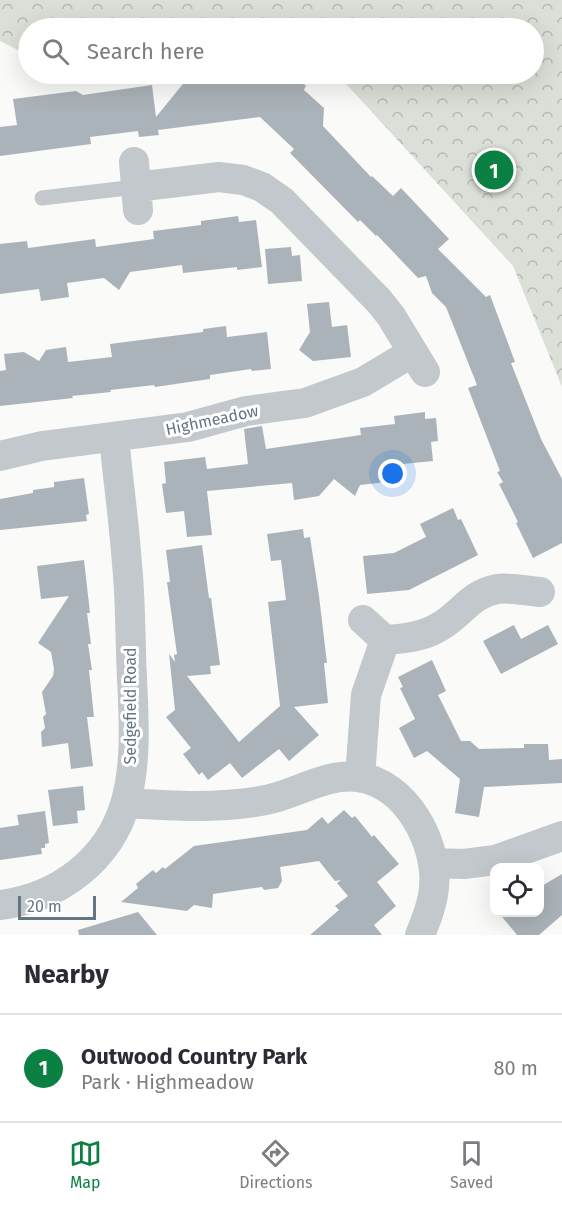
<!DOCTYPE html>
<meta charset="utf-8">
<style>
:root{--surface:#fff;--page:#f2f2f3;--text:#2b2b33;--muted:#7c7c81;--line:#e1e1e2;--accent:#0b8043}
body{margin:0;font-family:"Fira Sans",sans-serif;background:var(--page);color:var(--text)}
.controls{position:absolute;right:18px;bottom:18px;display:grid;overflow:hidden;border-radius:12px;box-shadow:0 6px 24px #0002}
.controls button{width:54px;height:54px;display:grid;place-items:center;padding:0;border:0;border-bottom:2px solid var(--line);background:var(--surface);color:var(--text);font:30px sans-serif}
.scale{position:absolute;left:18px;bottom:15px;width:78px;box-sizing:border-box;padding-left:6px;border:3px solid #657683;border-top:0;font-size:16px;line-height:21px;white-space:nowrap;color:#657683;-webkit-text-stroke:4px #fff;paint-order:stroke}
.you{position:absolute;left:393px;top:474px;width:21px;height:21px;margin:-15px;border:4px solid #fff;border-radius:50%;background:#1a73e8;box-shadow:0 0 0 9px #1a73e833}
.badge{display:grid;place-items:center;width:39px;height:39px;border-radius:50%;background:var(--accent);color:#fff;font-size:20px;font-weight:700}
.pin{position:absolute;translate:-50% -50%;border:3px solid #fff;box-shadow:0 2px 6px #0006}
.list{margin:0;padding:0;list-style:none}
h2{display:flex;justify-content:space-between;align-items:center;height:78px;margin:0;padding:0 24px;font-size:26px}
h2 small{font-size:20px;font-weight:400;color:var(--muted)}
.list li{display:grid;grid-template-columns:39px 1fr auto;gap:18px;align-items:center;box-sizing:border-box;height:108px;padding:0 24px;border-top:2px solid var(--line)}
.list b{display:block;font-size:22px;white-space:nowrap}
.list p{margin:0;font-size:20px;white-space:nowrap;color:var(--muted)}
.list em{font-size:20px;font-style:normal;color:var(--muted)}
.icon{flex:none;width:33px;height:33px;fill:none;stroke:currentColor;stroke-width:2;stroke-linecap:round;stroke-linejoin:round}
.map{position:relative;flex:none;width:562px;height:935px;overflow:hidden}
.search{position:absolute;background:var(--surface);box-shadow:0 6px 24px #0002;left:18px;right:18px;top:18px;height:66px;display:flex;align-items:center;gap:15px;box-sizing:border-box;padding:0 21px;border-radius:33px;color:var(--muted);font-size:22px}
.sheet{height:186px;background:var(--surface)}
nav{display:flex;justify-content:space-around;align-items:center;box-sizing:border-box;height:84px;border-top:2px solid var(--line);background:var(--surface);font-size:16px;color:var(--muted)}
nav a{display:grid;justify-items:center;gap:3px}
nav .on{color:var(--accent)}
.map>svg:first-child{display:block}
.park{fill:url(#park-crowns)}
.building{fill:#aab3b9}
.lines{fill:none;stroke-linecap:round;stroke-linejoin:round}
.lane{stroke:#c3c8cc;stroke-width:15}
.street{stroke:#c3c8cc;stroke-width:30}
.labels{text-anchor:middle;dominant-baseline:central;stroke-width:6;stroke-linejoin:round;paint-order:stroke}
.street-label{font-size:16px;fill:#657683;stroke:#fff}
</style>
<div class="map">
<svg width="562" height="935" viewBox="0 0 562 935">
<defs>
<pattern id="park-crowns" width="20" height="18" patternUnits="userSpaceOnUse" patternTransform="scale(1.5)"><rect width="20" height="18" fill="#dadfd7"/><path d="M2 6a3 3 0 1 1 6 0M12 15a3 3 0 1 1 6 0" fill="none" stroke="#b4b9b4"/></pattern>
</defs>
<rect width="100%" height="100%" fill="#fafaf8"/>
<!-- park -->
<path class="park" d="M0 0H562V387L513 266 337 74H534V28H28V55L0 41Z"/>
<!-- building -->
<path class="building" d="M191 74H283L282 78 306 85 304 90 324 108 323 126 371 177 372 176 393 196 401 188 449 239 438 249 486 297 490 295 515 362 511 363 541 439 562 479V543L533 558 516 523 518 522 499 484 503 482 497 472 500 471 468 388 477 385 446 307 432 293 426 276 418 278 377 235 376 236 360 220 358 222 290 153 294 149 260 117 158 130 159 135 139 137 138 131 90 137 91 144 0 156V127L17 125 13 99 76 91 83 95 152 85 156 117Z
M238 216 239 222 256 220 262 267 237 270V267L183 273 182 265 130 272 119 290 104 278 67 283 69 297 41 301 39 289 0 294V244L27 241 28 248 95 239 96 247 154 239 153 231 201 225V221Z
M291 247 292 256 300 255 302 281 268 284 265 249Z
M329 302 332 327 347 325 351 357 313 361 299 350 310 332 307 304Z
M226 326 227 337 267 332 271 369 252 371 251 369 210 375V379L155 387 154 385 110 390 111 392 72 396 73 398 0 406V371L6 370 4 354 24 352 39 361 46 350 66 347 68 362 112 357 110 344 203 332V329Z
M425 412V419L436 418 438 441 431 442 433 461 393 465 395 481 360 485 355 496 334 479 319 496 294 500 292 483 207 491 212 535 187 537 184 511 166 513 162 484 166 483 164 462 205 457 207 469 248 464 244 429 262 426 266 449 361 435 360 428 395 424 394 416Z
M84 478 89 514 86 515 87 521 0 530V499L33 493V490L54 487V482Z
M453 508 458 520 461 519 478 555 409 590 367 594 363 556 394 553 426 537 420 524Z
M303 529 304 538 310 537 319 596 327 663H324L328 703 294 707 319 735 289 761 279 749 242 778 230 763 208 780 202 772 199 775 183 754 191 748 166 717 175 710 169 654 175 662 174 655 177 654 167 582H170L166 550 202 545 209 598H211L220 665 210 666 211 674 187 676 239 742 280 706 268 602 286 600 281 560 271 561 267 534Z
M84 560 90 613H87L91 644H88L92 670H89L94 717H87L93 766 71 769 68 743 42 747 41 732 45 728 43 717 46 714 42 692 53 676 54 669 51 652 38 643 69 596 41 599 37 566Z
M514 625 521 639 548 625 558 644 501 674 483 641Z
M432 660 446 691 438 695 461 741H470L479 749 524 748V744H548L549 760 562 759V783L484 787 479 817 455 813 460 779 427 751 414 758 399 728 415 719 400 688 403 687 398 677Z
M83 786 85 810 77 811 78 823 53 826 48 790Z
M344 810 352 818 355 816 372 837 374 835 399 864 377 882 396 906 374 925 382 935H310L339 910 335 906 348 896 337 883 341 880 335 881 319 861 280 867 282 881 278 888 264 890 262 887 213 894 212 908 194 905 187 911 121 902 138 888 136 884 153 870 156 873 163 867 165 869 194 846 307 830 322 817 328 824Z
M45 811 49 843 45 844V848H41L42 854 0 860V828L19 825 17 815Z
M562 874V915L539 935H517L498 912H540V887Z
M138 912 157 935H79L78 930Z"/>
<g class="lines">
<!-- lane -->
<path class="lane" d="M42 198 136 187"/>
<!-- street -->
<path class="street" d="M134 162 138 210
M136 187 219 177 243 180 262 187 282 201 379 301 391 316 425 372
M0 456 42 446 188 427 246 411 305 403 363 382 413 352
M363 620 385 640C403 639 423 637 439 627 461 615 470 594 497 589 510 587 526 591 540 592
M360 777 366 695 385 640
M126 803C172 806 220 809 266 800 297 794 325 773 358 777 406 783 438 843 434 887 433 903 426 921 420 935
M433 863 464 864 495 860 562 836
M0 905C58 898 110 860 126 801 139 753 132 700 131 651 130 622 130 593 127 564 124 522 118 479 114 437"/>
</g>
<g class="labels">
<!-- street labels -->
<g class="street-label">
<text transform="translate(212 420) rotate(-12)">Highmeadow</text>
<text transform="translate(130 706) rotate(-90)">Sedgefield Road</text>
</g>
</g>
</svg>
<div class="controls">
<button><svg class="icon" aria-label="locate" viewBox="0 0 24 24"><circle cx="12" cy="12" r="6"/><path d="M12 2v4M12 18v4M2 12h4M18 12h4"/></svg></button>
</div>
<div class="scale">20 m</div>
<div class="you"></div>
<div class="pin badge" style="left:494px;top:170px">1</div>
<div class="search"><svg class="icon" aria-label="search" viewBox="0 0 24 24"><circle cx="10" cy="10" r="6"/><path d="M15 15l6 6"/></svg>Search here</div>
</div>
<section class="sheet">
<h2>Nearby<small></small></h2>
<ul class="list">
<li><span class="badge">1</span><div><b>Outwood Country Park</b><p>Park · Highmeadow</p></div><em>80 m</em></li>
</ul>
</section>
<nav>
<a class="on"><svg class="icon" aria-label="map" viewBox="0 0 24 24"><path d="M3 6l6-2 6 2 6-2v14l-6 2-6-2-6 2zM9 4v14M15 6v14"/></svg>Map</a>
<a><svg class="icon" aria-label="directions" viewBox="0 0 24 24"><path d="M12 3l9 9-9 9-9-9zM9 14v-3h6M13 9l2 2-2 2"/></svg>Directions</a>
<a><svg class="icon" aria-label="saved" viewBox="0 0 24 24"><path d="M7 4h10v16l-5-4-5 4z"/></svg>Saved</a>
</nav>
